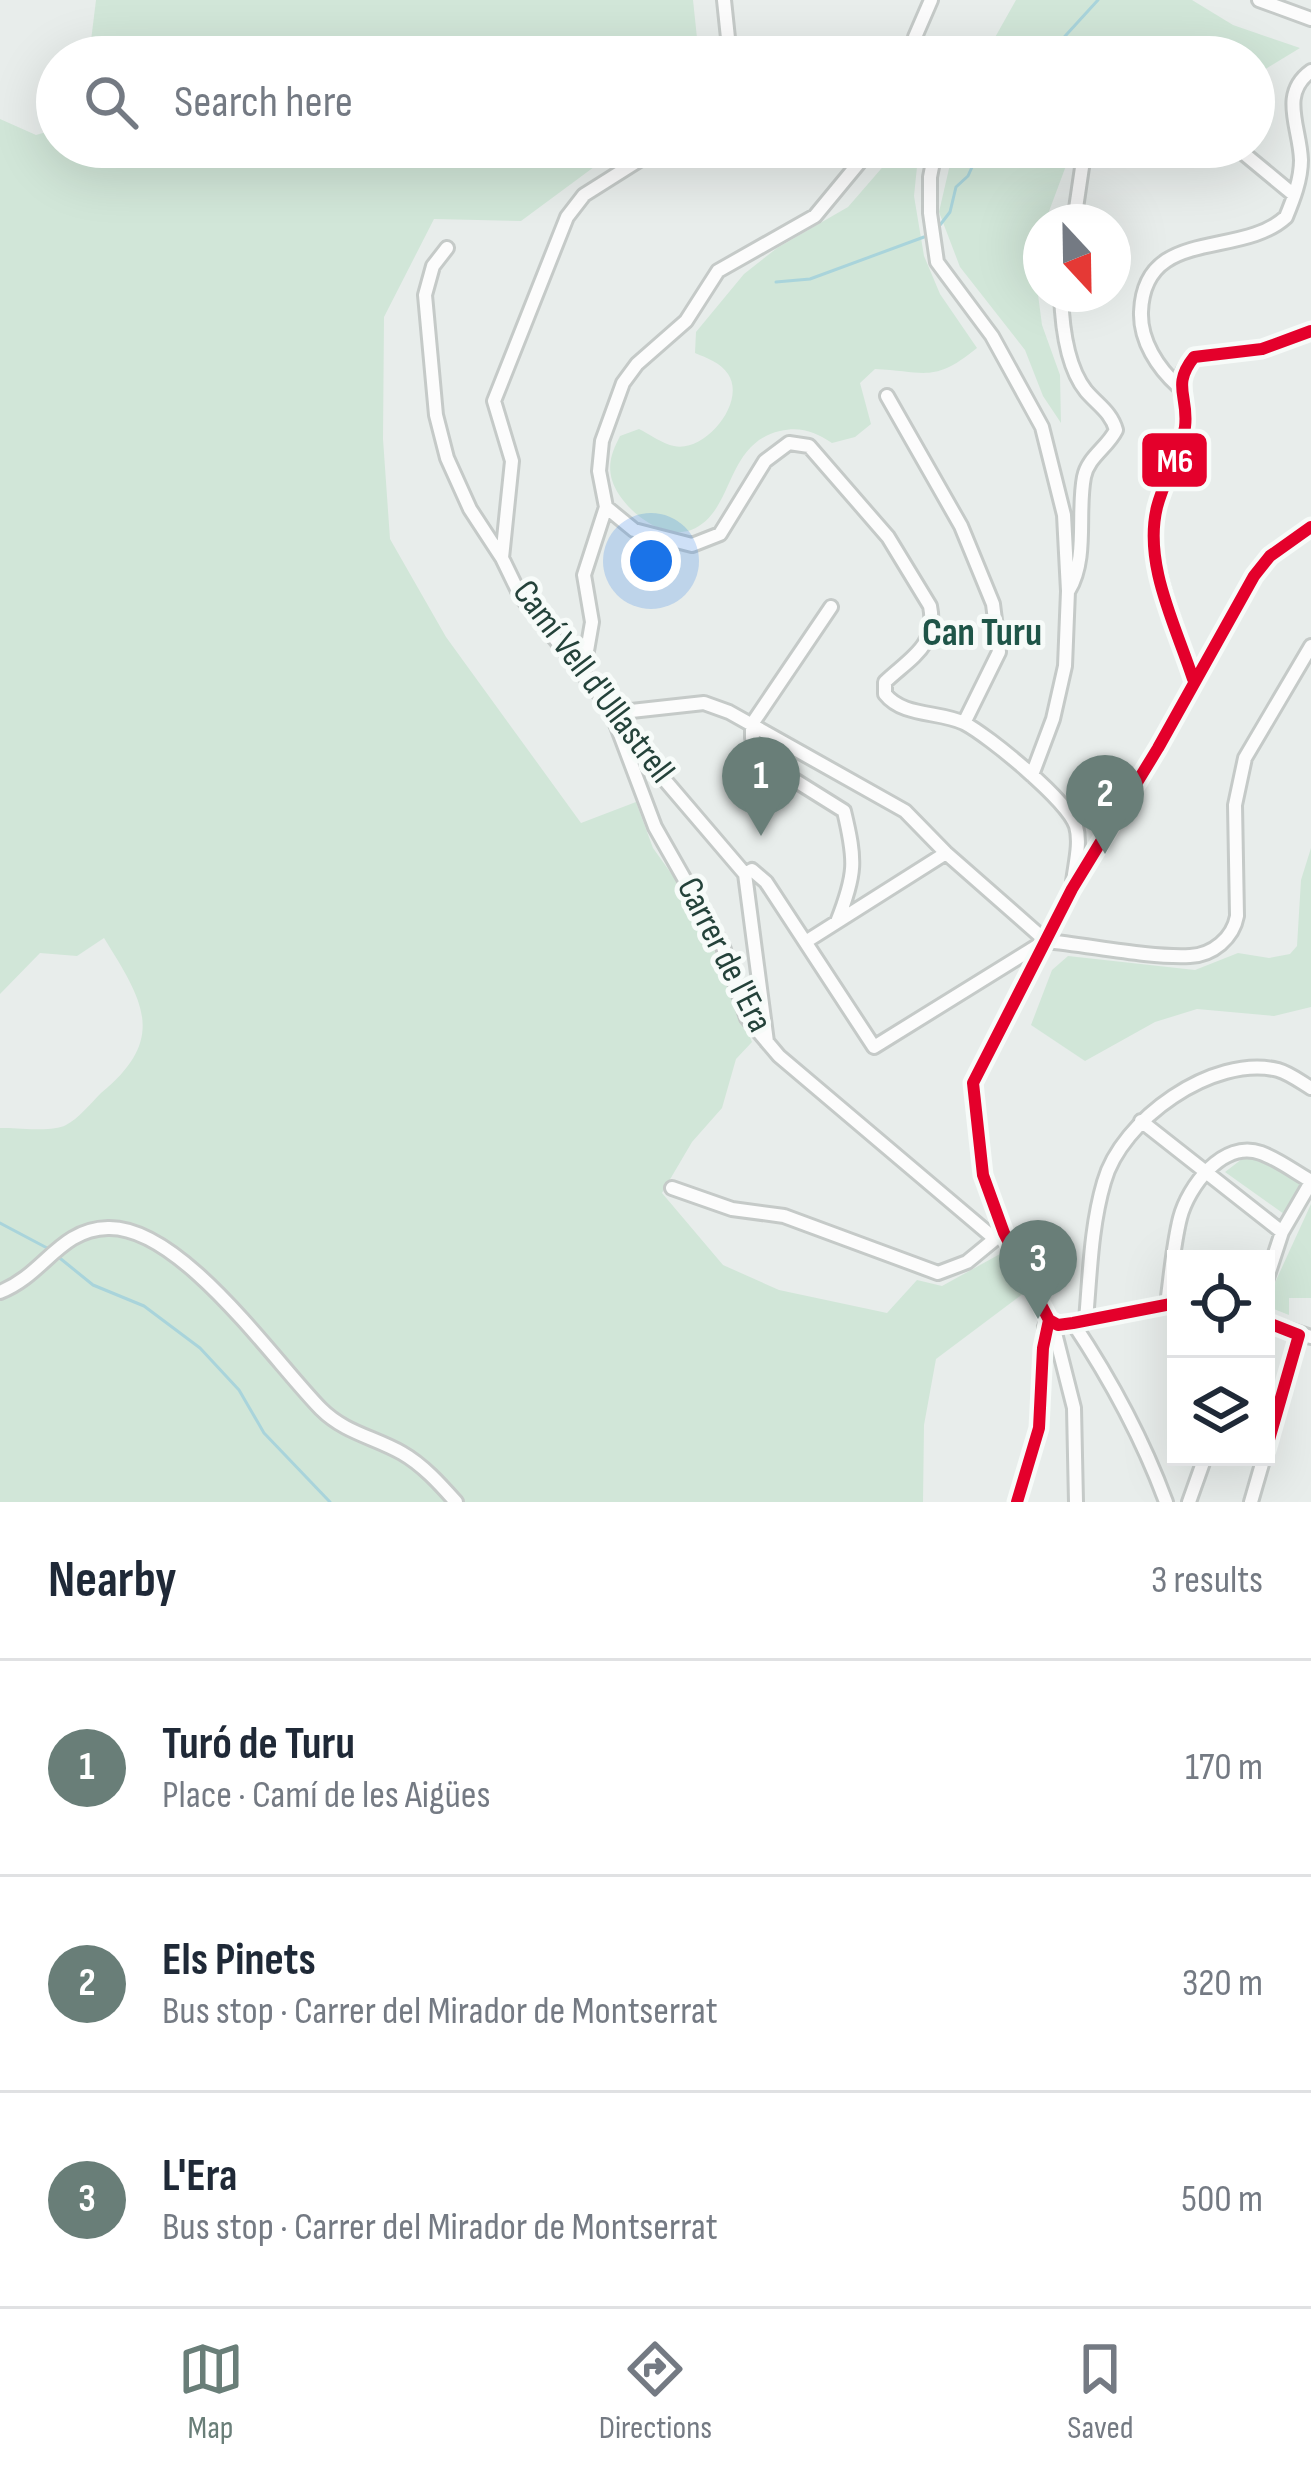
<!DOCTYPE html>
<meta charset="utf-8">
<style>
:root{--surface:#fff;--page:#f2f2f3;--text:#1f2937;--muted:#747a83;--line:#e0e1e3;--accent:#697e78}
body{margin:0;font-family:"Sofia Sans Condensed",sans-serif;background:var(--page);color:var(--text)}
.controls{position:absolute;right:36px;bottom:36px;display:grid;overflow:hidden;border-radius:0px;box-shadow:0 12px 48px #0002}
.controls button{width:108px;height:108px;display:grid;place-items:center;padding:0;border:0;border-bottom:3px solid var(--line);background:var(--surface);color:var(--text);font:60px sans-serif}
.compass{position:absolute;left:1023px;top:204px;width:108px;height:108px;border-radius:50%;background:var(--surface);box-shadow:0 12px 48px #0002;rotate:158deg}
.you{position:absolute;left:651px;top:561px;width:42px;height:42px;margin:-30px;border:9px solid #fff;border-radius:50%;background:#1a73e8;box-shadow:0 0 0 18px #1a73e833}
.badge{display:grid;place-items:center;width:78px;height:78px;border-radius:50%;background:var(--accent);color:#fff;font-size:39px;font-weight:700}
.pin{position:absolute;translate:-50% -99px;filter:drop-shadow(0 3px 6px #0008)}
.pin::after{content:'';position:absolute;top:63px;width:42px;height:36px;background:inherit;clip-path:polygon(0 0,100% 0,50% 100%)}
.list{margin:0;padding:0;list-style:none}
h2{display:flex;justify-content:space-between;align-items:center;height:156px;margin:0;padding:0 48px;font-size:51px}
h2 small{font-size:39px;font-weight:400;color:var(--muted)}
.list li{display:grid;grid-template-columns:78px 1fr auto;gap:36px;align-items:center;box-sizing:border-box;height:216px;padding:0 48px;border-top:3px solid var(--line)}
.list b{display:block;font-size:45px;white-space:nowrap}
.list p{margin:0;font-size:39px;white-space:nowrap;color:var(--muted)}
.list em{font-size:39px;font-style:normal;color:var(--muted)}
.icon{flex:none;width:66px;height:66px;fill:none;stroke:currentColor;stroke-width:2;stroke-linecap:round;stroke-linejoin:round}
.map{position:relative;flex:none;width:1311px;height:1502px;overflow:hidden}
.search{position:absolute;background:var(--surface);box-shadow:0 12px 48px #0002;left:36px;right:36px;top:36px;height:132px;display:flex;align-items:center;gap:30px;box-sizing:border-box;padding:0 42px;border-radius:66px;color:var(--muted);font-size:45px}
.sheet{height:804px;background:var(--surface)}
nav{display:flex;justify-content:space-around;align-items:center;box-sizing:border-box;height:168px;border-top:3px solid var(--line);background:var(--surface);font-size:33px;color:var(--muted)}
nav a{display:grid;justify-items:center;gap:6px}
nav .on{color:var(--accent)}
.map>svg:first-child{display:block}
.green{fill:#d1e6d8}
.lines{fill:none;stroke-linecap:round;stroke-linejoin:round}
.stream{stroke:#a9d4db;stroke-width:3}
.minor-casing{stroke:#c5cac8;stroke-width:18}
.minor{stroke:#fcfcfc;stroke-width:12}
.bus-1-casing{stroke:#f7fbf9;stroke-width:21}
.bus-1{stroke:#e4002b;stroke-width:12}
.labels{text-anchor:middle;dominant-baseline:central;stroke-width:10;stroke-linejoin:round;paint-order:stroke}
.street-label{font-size:36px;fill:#24423a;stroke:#f7fbf9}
.neighbourhood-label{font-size:39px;font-weight:bold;fill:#1f5548;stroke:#f7fbf9}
.line-badge{stroke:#f7fbf9;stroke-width:4.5}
.badge-label{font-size:33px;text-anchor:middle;font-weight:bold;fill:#fff}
</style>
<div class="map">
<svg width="1311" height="1502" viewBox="0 0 1311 1502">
<rect width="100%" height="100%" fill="#e8edeb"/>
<!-- green -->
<path class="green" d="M96 0H693L699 57H89Z
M1016 0H1192L1233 25 1300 48 1254 76V57H984Z
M0 119 36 135 57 129V147H621L521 221 434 219 384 317 383 439 390 539 446 637 581 823 636 802 653 848 698 911 752 1042 736 1059 722 1108 692 1142 662 1193 723 1265 779 1290 887 1313 917 1280 942 1286 1000 1254 1024 1293 936 1359 924 1425 923 1502H0V1128C18 1127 51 1133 66 1125 78 1119 91 1103 101 1093 168 1038 143 1001 104 938L77 956 40 953 0 994Z
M900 147H906L918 157 914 196 924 256 940 294 977 348C933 384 925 371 875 369L860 383 871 424 855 437 832 443C815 432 801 426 780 431 724 444 735 513 691 530 661 541 620 507 612 480 607 463 613 450 620 436L639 429C649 434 663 444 674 446 705 453 747 402 728 374 721 363 707 358 695 353L696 332 744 274 777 248 848 207Z
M954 147H1073L1045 222H1041L1033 256 1042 325 1060 375 1061 423 1043 396 1025 350 960 267 939 212Z
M1311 848V1007L1274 1016 1197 1009 1155 1022 1085 1061 1031 1025 1052 970 1068 956 1195 970 1238 953 1269 958 1290 954 1297 946 1301 880Z
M1242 1159H1255L1301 1182 1284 1214 1225 1172Z
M1311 1204V1298H1289V1315L1269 1307 1267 1300Z"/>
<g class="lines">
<!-- stream -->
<path class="stream" d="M1046 57 1098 0
M940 225 950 212 956 187 968 176 981 147
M776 282 810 279 924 237
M0 1223 49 1249
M56 1255 93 1285 144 1306 200 1348 239 1390 264 1433 330 1502"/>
<defs>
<path id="minor" d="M724 0 730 57
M1259 0 1311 19
M916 57 915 37 931 0
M936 147 930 177V213L937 262 992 336 1042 427 1064 515 1068 591 1065 666 1053 719 1032 775
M1236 147 1294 195
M1074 222 1085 147
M447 248 433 266 425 295 436 415 447 458 470 509 502 558 520 595 625 726 640 751 745 874 767 1042
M1061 294C1062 325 1066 366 1086 391 1098 405 1111 412 1116 430 1107 448 1088 457 1084 477 1077 513 1088 558 1069 590
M1178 386C1158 368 1140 341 1141 312 1144 226 1240 259 1286 217 1293 200 1301 180 1301 160 1300 127 1279 94 1311 71
M887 396 961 526 993 604 999 652 964 723
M606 507 634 530 692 545 720 534 765 461 789 443 809 446 888 537 930 606C938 646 910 658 885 682V694C903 717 939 711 964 723 989 736 1067 800 1076 826 1081 843 1075 864 1073 882
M502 558 512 461 494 401 567 217 584 195 660 147
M831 607 752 724V738L788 776 844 811C856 861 856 874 837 922
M583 674 592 622 584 575 606 507 599 471 602 441 623 383 637 364 686 321 718 271 815 216 872 147
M1193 679C1178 630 1152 576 1154 524 1156 491 1180 458 1185 425 1189 392 1166 387 1194 357L1262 349 1311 331
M613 713 704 703 729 712 905 811 946 853 1046 941
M615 721 655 827 723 947 747 1018 779 1056 995 1239 1004 1233
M745 874 752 870 766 882 874 1047 1045 941
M807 941 946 853
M1046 941C1089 945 1148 958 1190 956 1213 955 1233 938 1237 916L1235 805 1245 758 1311 646
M1141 1121 1282 1232
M672 1188 732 1209 784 1216 938 1273 967 1262 995 1239
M1266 1281 1282 1232 1311 1182
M0 1292C44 1275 59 1229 108 1228 181 1226 273 1360 321 1409 345 1433 374 1437 402 1453 423 1465 440 1484 456 1502
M1167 1304C1171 1276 1173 1246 1180 1218 1188 1187 1223 1139 1261 1153 1278 1159 1295 1172 1311 1181
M1086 1320C1090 1274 1091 1226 1104 1182 1121 1120 1213 1054 1278 1070 1289 1073 1301 1082 1311 1088
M1266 1322 1311 1337
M1073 1323C1111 1380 1142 1437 1166 1502
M1058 1325 1176 1303
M1055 1333 1074 1408 1076 1502
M1266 1450 1299 1335
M1017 1502 1039 1428 1043 1348 1048 1332 1045 1327 1049 1320 1004 1233 983 1175 973 1083 1072 889 1158 748 1254 576 1270 556 1311 527
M1189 1502 1205 1457
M1251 1502 1264 1457"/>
</defs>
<!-- minor casing -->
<use href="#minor" class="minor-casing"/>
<!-- minor -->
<use href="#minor" class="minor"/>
<defs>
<path id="bus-1" d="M1193 679C1176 626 1143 564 1157 507 1164 480 1180 455 1185 427 1189 396 1171 386 1194 357L1262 349 1311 331
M1049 1320 1058 1325 1073 1323 1176 1303
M1266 1322 1299 1335 1266 1450
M1017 1502 1039 1428 1043 1348 1049 1320 1004 1233 983 1175 973 1083 1072 889 1158 748 1254 576 1270 556 1311 527"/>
</defs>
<!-- bus-1 casing -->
<use href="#bus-1" class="bus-1-casing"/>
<!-- bus-1 -->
<use href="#bus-1" class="bus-1"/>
</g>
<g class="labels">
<!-- street labels -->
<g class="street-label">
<text transform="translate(593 682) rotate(53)">Camí Vell d'Ullastrell</text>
<text transform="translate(724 955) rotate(63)">Carrer de l'Era</text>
</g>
<!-- neighbourhood labels -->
<g class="neighbourhood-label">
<text x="982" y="633">Can Turu</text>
</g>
</g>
<rect class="line-badge" x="1140" y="431" width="69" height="58" rx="12" fill="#e4002b"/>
<g class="badge-label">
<text x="1175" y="472">M6</text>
</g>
</svg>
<div class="controls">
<button><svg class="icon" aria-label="locate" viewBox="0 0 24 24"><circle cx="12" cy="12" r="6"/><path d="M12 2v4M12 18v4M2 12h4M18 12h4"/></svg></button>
<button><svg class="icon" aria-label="layers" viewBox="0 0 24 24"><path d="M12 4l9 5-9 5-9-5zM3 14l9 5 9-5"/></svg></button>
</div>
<svg class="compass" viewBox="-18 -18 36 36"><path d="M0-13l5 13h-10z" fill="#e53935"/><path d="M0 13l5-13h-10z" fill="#747a83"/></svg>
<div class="you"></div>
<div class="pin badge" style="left:761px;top:836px">1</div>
<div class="pin badge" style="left:1105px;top:854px">2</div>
<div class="pin badge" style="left:1038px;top:1319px">3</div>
<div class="search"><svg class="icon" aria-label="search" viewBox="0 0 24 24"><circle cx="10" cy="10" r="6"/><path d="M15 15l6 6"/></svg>Search here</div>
</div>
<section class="sheet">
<h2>Nearby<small>3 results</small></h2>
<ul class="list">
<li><span class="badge">1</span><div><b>Turó de Turu</b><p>Place · Camí de les Aigües</p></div><em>170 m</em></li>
<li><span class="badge">2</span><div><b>Els Pinets</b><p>Bus stop · Carrer del Mirador de Montserrat</p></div><em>320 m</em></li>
<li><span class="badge">3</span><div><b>L'Era</b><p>Bus stop · Carrer del Mirador de Montserrat</p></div><em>500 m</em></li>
</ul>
</section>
<nav>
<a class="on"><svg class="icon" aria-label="map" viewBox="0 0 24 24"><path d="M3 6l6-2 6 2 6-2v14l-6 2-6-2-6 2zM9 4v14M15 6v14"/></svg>Map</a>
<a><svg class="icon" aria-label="directions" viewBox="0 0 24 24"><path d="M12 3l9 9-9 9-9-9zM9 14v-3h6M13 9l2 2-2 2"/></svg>Directions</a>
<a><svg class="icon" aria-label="saved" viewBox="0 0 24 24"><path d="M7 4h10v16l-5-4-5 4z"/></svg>Saved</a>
</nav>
